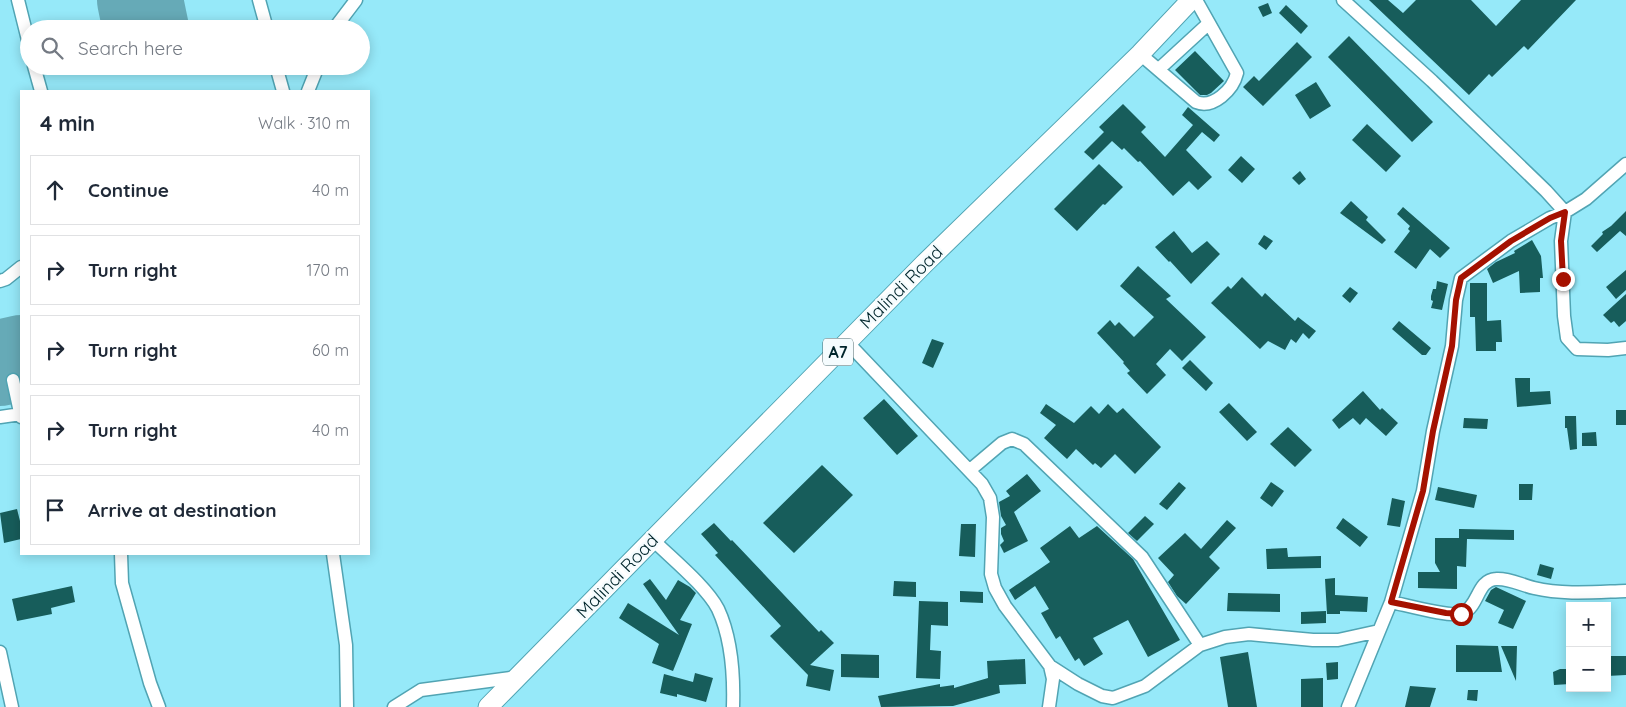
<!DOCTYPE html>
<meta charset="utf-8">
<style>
:root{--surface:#fff;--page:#f6f6f7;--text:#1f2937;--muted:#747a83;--line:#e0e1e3}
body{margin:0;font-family:Quicksand,sans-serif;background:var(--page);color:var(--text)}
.controls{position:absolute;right:15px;bottom:15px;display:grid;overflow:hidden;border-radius:0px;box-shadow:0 2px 12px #0003}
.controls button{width:45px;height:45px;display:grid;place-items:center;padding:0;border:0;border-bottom:1px solid var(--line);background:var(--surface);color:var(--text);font:25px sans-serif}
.stop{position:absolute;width:15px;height:15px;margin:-11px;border:4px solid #a51100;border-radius:50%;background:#fff}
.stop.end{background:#a51100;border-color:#fff;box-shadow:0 1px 5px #0008}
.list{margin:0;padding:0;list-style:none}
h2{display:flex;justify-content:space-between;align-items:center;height:65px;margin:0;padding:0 20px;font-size:21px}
h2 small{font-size:16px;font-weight:400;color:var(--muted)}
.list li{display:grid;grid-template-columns:32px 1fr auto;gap:15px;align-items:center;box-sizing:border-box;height:70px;margin:0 10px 10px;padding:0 10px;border:1px solid var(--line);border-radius:0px}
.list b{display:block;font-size:19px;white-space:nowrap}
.list em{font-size:16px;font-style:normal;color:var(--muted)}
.icon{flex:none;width:28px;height:28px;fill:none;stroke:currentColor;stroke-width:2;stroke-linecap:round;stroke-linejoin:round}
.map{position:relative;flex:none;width:1626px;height:707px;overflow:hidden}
.search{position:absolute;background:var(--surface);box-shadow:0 2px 12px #0003;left:20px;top:20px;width:350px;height:55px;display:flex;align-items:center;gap:12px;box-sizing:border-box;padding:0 18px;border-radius:28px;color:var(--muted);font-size:19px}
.panel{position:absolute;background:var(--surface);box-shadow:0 2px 12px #0003;left:20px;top:90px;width:350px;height:465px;border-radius:0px}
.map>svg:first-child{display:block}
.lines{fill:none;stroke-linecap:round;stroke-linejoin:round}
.runway{stroke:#66aab7;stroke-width:86}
.building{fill:#175d5b}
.minor-casing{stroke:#51a4b3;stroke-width:15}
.highway-casing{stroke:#51a4b3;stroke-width:21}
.minor{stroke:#fff;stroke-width:12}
.highway{stroke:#fff;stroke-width:19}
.route{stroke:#a51100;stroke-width:6}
.labels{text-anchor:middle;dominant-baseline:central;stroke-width:5;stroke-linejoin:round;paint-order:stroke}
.shield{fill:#f5fcfe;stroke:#4a666a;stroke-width:1}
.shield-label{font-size:16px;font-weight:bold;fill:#00252b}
.street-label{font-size:18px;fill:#00252b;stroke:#f5fcfe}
</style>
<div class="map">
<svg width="1626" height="707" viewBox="0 0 1626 707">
<rect width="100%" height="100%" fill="#96e9f9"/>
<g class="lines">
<!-- runway -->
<path class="runway" d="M140 0 146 29
M0 363 21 358"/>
</g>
<!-- building -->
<path class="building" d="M1369 0H1388L1403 13 1416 0H1471L1496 26 1521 0H1576L1528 50 1524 46 1492 77 1489 74 1469 95Z
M1268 3 1272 13 1263 17 1258 7Z
M1286 5 1308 26 1301 34 1279 13Z
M1349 36 1433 122 1412 142 1328 57Z
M1297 42 1312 57 1263 106 1243 87 1254 76 1259 81Z
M1195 51 1224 81 1211 93 1207 95H1200L1175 70Z
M1316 82 1331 106 1310 119 1295 95Z
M1123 104 1146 127 1141 132 1165 157 1193 125 1182 115 1188 107 1220 135 1214 142 1202 132 1186 150 1212 177 1198 190 1189 181 1173 196 1140 161 1138 162 1124 148 1122 150 1112 141 1093 160 1084 152 1104 132 1099 127Z
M1367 124 1401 156 1386 172 1352 140Z
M1241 156 1255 169 1242 183 1228 170Z
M1099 164 1123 187 1105 205 1103 204 1077 231 1054 209Z
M1300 171 1306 179 1299 185 1292 178Z
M1351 201 1368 217 1366 220 1386 240 1382 244 1340 213Z
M1403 207 1450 248 1440 258 1430 249 1416 269 1394 252 1410 231 1408 229 1410 226 1397 214Z
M1626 211V236L1620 231 1597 252 1591 246 1603 234 1602 232 1611 226Z
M1174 231 1192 253 1207 241 1220 254 1191 284 1170 261 1169 262 1155 247Z
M1264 235 1273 241 1266 250 1258 244Z
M1532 240 1541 256 1543 278H1540V292L1520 293 1519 271 1493 283 1487 269 1496 262 1515 253 1514 251Z
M1138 266 1171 296 1166 299 1206 337 1182 361 1170 349 1156 364 1166 375 1147 394 1127 373 1130 371 1123 363 1124 362 1097 333 1110 320 1115 326 1119 322 1134 337 1154 317 1120 286Z
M1626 270V290L1616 299 1606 287Z
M1242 277 1262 297 1265 293 1295 321 1298 317 1316 331 1309 339 1303 333 1296 343 1291 339 1285 350 1268 341 1260 349 1211 303 1228 286 1231 289Z
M1437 281 1448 284 1442 310 1431 308 1433 301 1431 300V296L1433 289H1436Z
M1470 283H1487V321L1501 320 1502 342H1496V351H1476L1475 317H1470Z
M1350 287 1358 293 1350 303 1342 296Z
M1626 294V321L1619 327 1614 321 1611 323 1603 315Z
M1399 321 1431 348 1426 355H1422L1392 329Z
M932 339 944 343 933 368 922 363Z
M1190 360 1213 383 1206 391 1182 368Z
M1515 378H1530V392L1550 391 1551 404 1517 407Z
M1363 391 1380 410 1382 408 1398 423 1386 436 1366 418 1360 425 1353 418 1339 429 1332 420Z
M884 399 918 436 897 455 863 418Z
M1229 403 1257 432 1247 441 1219 412Z
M1046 404 1074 423 1091 406 1099 414 1108 404 1117 413 1123 408 1161 447 1135 474 1115 454 1101 468 1095 463 1093 465 1076 449 1067 459 1044 438 1056 425 1040 413Z
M1616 410H1626V425H1616Z
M1565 416H1576L1577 449 1570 450 1567 428H1565Z
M1464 418 1488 419 1487 429 1463 428Z
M1288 427 1312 450 1295 467 1270 444Z
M1596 432 1597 446H1582V433Z
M822 465 853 495 794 553 763 523Z
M1027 474 1041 491 1014 512 1028 541 1004 553 1000 545 1004 541 1001 534V528L1006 525 1001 516 999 502 1010 496 1006 491Z
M1179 482 1186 488 1167 510 1159 504Z
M1271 482 1284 491 1272 507 1260 498Z
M1519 484H1533L1532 500H1519Z
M1438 487 1477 495 1474 508 1435 500Z
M1392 498 1405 501 1400 527 1387 525Z
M17 509 20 521H21V539L4 543 0 513Z
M1145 516 1154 524 1137 541 1128 533Z
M1343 518 1368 537 1360 547 1336 528Z
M1227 520 1236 528 1209 557 1220 568 1186 604 1177 596 1168 582 1174 575 1158 558 1185 533 1201 549Z
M714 523 731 541 732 540 819 632 821 630 834 643 810 665 834 670 830 691 806 686 808 675 770 636 781 626 715 555 718 553 701 534Z
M961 524H976L975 557 959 556Z
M1070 526 1079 538 1097 526 1133 559 1180 640 1148 657 1128 620 1093 638 1103 654 1084 666 1079 658 1075 661 1060 636 1056 639 1041 613 1049 609 1035 586 1015 600 1009 590 1050 562 1040 548Z
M1459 529 1514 530V540L1467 539 1466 567 1457 566V589L1418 588V572H1440L1435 563V538H1459Z
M1287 548 1288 557 1321 556V568L1267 569 1266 549Z
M1540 564 1554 568 1551 579 1537 575Z
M1335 578V595L1368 597 1367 612 1340 611V614H1327L1325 579Z
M650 579 666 600 678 580 690 587 696 593 680 620 692 624 673 671 652 663 659 644 619 618 628 603 679 635 643 584Z
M894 581 916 582V597L893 596Z
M72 586 75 602 51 608 52 614 17 621 12 599Z
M1496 587 1526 601 1513 629 1498 623 1504 610 1485 601 1491 590Z
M960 591 983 592V603L960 602Z
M1228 593 1280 594V612L1227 611Z
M919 601 948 602V626L931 625 930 650 941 651 940 679 916 678Z
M1326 611V623L1301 624V612Z
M1456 645 1498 646 1502 672H1456Z
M1501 646H1517L1516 681Z
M1248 652 1257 707H1228L1220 657Z
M841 654 879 655V678L841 677Z
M1611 656H1626V675L1607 676V664H1611Z
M1025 659 1026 684 999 685 1000 693 953 706 881 707 878 696 940 684V687L954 685V688L988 678 987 661Z
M1338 662V679L1327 680 1326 663Z
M1560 669H1570V684L1554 685 1553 672Z
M695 673 713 678 706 702 677 694V697L660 693 664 674 693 682Z
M1323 678V707H1301V679Z
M1410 686 1436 688 1430 707H1405Z
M1468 690H1478L1477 701 1467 700Z"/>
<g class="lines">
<defs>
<path id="minor" d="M18 0 29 44
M259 0 267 29
M1343 0 1432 81 1546 191 1565 212 1561 241 1564 316 1567 338 1577 349 1608 350 1626 348
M334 29 356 0
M1140 54 1196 102C1213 109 1233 90 1237 73L1196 0
M34 66 41 91
M276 66 283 91
M1159 69 1208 24
M308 91 318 66
M0 281 6 279 21 267
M847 342 982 484 990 498 993 517 991 574 995 588 1005 606 1050 666 1078 684 1102 696 1113 698 1145 686 1200 645 1225 637 1249 634 1313 640H1338L1379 631
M13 380 21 417
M0 417 21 414
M970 470 1002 443 1012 439 1024 444 1142 557 1200 645
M652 539C671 558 706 586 718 609 732 639 734 675 733 707
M121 554 122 583 150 683 159 707
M333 554 346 645 347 707
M1391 602C1406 605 1452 618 1463 613 1479 606 1477 580 1496 579 1509 578 1521 585 1534 588 1564 595 1595 592 1626 591
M0 652 12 707
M394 707 421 690 518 677
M1049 707 1053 679 1050 666
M1348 707 1391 602 1423 491 1433 431 1452 346 1456 300 1461 278 1511 241 1550 218 1565 212 1586 199 1626 164"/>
<path id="highway" d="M488 707 924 264 1140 54 1191 0"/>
</defs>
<!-- minor casing -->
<use href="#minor" class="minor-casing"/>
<!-- highway casing -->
<use href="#highway" class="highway-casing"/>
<!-- minor -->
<use href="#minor" class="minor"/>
<!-- highway -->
<use href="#highway" class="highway"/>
</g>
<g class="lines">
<!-- route -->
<path class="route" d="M1461 614 1446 613 1391 602 1423 491 1433 431 1452 346 1456 300 1461 278 1511 241 1550 218 1565 212 1561 241 1563 279"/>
</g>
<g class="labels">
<!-- shield labels -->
<rect class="shield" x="823" y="338.5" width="30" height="27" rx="4"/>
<g class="shield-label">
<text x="838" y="352">A7</text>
</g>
<!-- street labels -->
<g class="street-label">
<text transform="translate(901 287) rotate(-45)">Malindi Road</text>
<text transform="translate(617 576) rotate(-46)">Malindi Road</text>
</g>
</g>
</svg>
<div class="controls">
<button>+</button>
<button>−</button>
</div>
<div class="stop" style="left:1461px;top:614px"></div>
<div class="stop end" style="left:1563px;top:279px"></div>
<div class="search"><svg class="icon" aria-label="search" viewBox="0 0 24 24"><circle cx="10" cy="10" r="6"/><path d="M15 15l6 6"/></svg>Search here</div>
<section class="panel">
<h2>4 min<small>Walk · 310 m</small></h2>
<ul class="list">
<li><svg class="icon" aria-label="ahead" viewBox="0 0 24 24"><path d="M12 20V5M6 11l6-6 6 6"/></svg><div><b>Continue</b></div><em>40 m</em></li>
<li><svg class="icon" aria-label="right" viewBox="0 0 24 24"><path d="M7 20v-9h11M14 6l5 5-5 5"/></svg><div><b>Turn right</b></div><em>170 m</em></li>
<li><svg class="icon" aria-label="right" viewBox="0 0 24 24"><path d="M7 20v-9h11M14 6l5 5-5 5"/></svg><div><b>Turn right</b></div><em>60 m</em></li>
<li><svg class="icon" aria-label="right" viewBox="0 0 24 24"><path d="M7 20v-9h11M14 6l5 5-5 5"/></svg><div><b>Turn right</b></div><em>40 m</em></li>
<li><svg class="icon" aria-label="arrive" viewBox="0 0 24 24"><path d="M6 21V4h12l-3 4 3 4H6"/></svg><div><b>Arrive at destination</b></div></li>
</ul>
</section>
</div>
